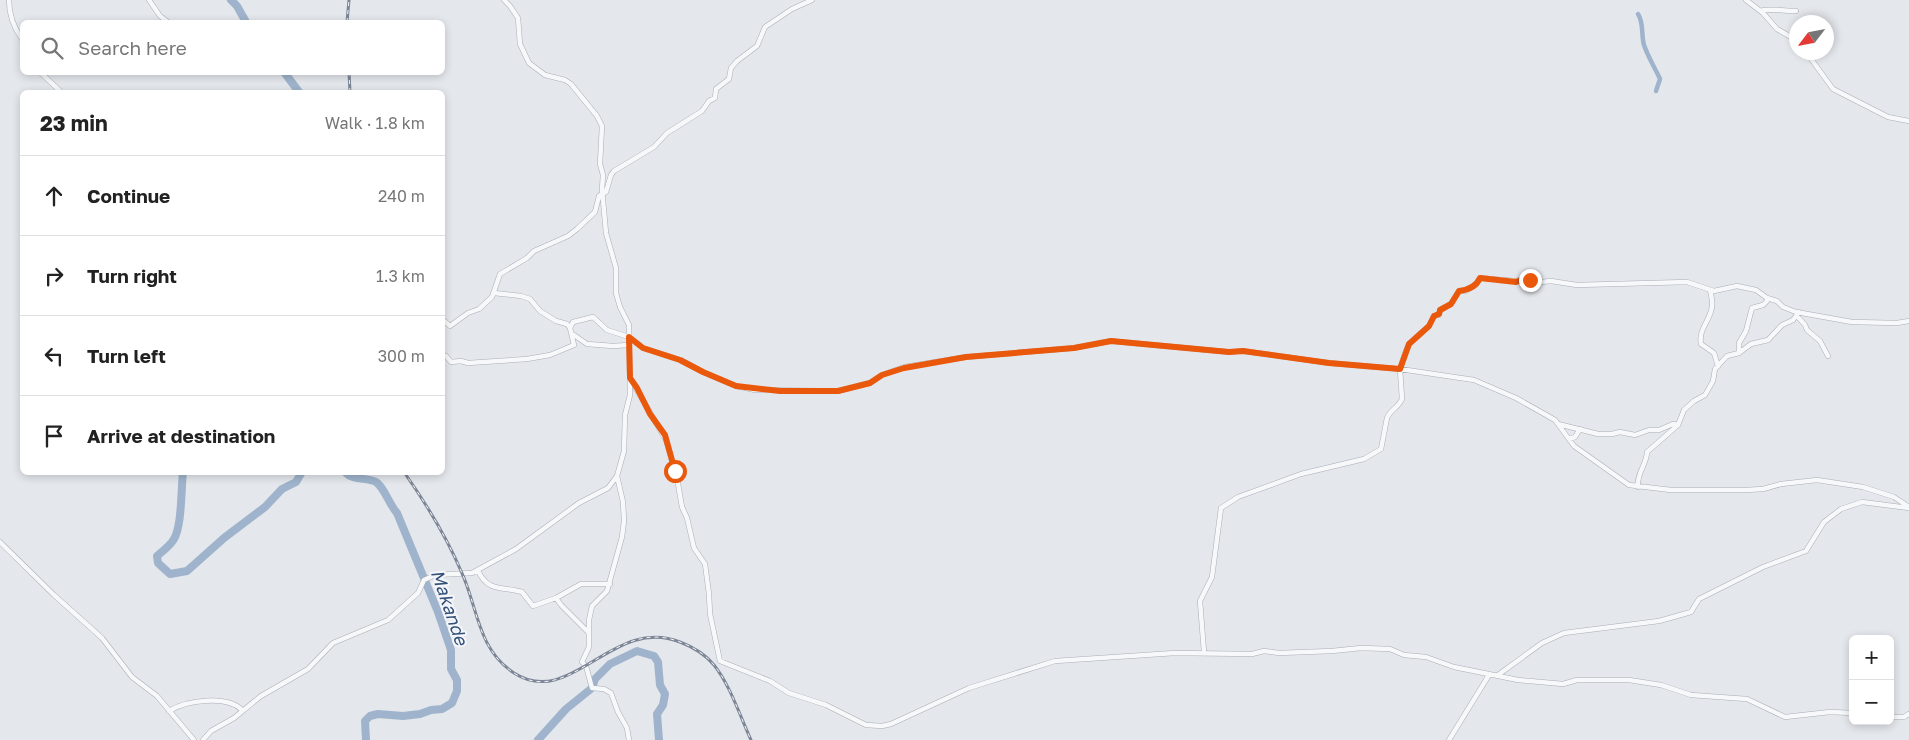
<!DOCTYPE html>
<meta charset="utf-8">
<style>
:root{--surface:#fff;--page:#f2f2f2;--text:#222;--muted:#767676;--line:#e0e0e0}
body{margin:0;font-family:"Golos Text",sans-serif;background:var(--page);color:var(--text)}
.controls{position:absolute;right:15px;bottom:15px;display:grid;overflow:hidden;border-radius:8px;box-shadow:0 2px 8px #0003}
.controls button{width:45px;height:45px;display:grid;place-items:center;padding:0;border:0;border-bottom:1px solid var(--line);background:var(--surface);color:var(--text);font:25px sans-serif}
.compass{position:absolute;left:1789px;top:15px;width:45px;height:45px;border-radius:50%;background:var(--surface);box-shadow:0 2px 8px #0003;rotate:238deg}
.stop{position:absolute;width:15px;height:15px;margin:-11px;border:4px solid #ea580c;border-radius:50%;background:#fff}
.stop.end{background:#ea580c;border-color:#fff;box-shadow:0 1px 5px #0008}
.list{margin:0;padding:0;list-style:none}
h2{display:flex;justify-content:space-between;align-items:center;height:65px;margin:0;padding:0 20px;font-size:21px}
h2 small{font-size:16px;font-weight:400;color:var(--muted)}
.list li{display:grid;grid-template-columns:32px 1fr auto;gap:15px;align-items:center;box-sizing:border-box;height:80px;padding:0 20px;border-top:1px solid var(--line)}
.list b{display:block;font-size:19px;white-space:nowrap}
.list em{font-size:16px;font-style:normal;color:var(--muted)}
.icon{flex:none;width:28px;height:28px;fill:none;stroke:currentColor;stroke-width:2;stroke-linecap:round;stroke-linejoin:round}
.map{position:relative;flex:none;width:1909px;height:740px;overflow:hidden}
.search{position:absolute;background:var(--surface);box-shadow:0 2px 8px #0003;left:20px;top:20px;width:425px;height:55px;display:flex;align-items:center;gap:12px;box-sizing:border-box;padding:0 18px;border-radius:8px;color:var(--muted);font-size:19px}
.panel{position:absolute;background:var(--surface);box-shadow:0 2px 8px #0003;left:20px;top:90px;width:425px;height:385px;border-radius:8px}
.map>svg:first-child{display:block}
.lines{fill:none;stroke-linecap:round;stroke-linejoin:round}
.canal{stroke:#9fb4cc;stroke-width:4.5}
.river{stroke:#9fb4cc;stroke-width:8}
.minor-casing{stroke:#a9aeb7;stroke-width:5.5}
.minor{stroke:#f7f8fa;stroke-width:4.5}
.rail-casing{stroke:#7d8696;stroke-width:3}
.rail{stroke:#f4f6f9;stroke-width:1;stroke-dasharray:4;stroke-linecap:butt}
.route{stroke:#ea580c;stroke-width:6}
.labels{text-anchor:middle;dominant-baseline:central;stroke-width:4;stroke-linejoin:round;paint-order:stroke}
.water-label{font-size:18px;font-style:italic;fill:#34527a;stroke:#f4f6f9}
</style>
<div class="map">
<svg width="1909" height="740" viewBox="0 0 1909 740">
<rect width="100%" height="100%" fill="#e4e7ec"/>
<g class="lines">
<!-- canal -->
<path class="canal" d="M1638 14C1644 23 1641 35 1644 45 1648 57 1655 68 1660 79L1656 91"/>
<!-- river -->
<path class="river" d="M231 0 237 6 246 22
M284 72 299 92
M183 472C181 490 182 525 174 539 170 546 163 551 157 556L158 563 170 574 187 571 224 538 265 507 282 489 296 482 302 472
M345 472C353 481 367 477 376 482 384 487 389 504 397 513L438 612 451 650V669L457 680V691L452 703 442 709 431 710 420 714 403 716 378 714 370 716 365 721 366 740
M538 740 566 709 592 688 595 679 610 664 637 651 654 656 658 662 660 685 665 694 663 705 657 714 659 740"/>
<defs>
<path id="minor" d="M9 0C9 14 14 28 22 39
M149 0 160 16 168 22
M1746 0 1763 13 1777 29 1796 40
M1761 11C1768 8 1786 11 1796 11
M1806 52 1833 89 1888 117 1909 121
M40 72 61 92
M1710 290C1711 295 1713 301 1712 306 1711 320 1698 329 1701 344L1714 353 1718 366
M494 293 521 296 530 299 540 311 556 321 567 324 570 328
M1797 316 1805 325 1807 330 1820 341 1828 356
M442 319 450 326 468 313 479 309 492 297 500 274 527 258 534 251 568 236 577 229 595 212 599 196 606 192 611 175 614 171 654 147 667 133 702 111 709 101 715 98 716 89 729 79 731 68 737 61 757 46 765 27 792 9 812 0
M571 333 587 344 613 346 628 345
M1739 353V343L1746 331 1752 308 1763 305 1767 301V298
M442 355 446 356 451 362 461 361 468 363 527 359 550 355 574 345 570 328 573 322 593 317 607 330 629 337 643 348 681 360 703 372 736 386 755 390 838 391 870 383 882 375 904 367 966 357 1074 348 1111 341 1229 352 1243 351 1329 363 1400 369 1474 380 1516 398 1555 420 1574 446 1629 485 1671 490H1746L1763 489 1781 484 1817 480 1863 487 1894 497 1909 507
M630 378 666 440 677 478 682 507 687 518 694 548 705 564 709 594 710 614 720 661 770 681 789 693 826 705 866 725 882 726 891 724 969 688 1055 661 1175 653 1252 654 1264 651 1279 653 1332 651 1361 648 1390 649 1404 655 1426 657 1454 667 1518 680 1563 684 1577 680H1629L1661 685 1691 695 1747 699 1785 717 1830 712 1853 713
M1558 424 1598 434H1612L1620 432 1635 435 1649 430H1659L1673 424 1678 425
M1569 439 1575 437 1580 429
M617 476 623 502 624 521 622 537 607 591 592 606 589 620V647L582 662 586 666 592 688 604 689 611 693 618 712 627 728 629 740
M1638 487C1636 474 1647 464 1647 452L1678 425 1684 410 1694 401 1705 395 1713 381 1715 369 1727 356 1739 353 1751 344 1768 340 1782 325 1793 320 1799 312
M0 542 54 595 102 638 132 677 157 696 194 740
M478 571C489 593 502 586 522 592L533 606 556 598 581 584H610
M556 598 561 605 589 633
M1204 652 1200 601 1212 577 1221 508 1238 497 1301 474 1364 459 1381 449 1387 418C1390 410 1399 407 1402 399L1400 369 1405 353 1409 344 1429 326 1434 316 1439 315 1440 311 1451 304 1459 291H1465L1476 285 1480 278 1516 281 1524 279 1541 282 1551 281 1577 285 1687 282 1714 291 1737 286 1756 290 1767 298 1777 301 1783 307 1796 312 1852 322 1897 323 1909 321
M1498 675 1542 643 1564 633 1659 621 1691 612 1699 599 1763 567 1806 551 1824 522 1841 509 1862 502 1909 508
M169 711C187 700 227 695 242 710
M1890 717H1904L1909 714
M203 740 211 731 234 718 261 696 308 669 333 643 388 620 418 593 424 580 435 575 472 573 516 549 579 503 608 488 617 476 624 451 625 415 630 395 629 325 620 307 616 293V268L606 233 602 189 603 175 600 164 602 126 597 116 571 84 565 80 545 75 529 63 520 44 518 18 510 6 504 0
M1449 740 1489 675"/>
</defs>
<!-- minor casing -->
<use href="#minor" class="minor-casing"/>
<!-- minor -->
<use href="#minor" class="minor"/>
<defs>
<path id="rail" d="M347 22 349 0
M349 72 350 92
M404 472C425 502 447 538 461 571 478 607 477 649 514 673 571 710 613 615 680 642 693 647 705 654 714 665 730 685 740 716 751 740"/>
</defs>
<!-- rail casing -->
<use href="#rail" class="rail-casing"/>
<!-- rail -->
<use href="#rail" class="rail"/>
</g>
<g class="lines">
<!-- route -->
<path class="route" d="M675 471 665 435 650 414 637 388 630 378 629 337 643 348 680 360 703 372 736 386 780 391H838L870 383 882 375 904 368 966 357 1074 348 1111 341 1229 352 1243 351 1329 363 1400 369 1409 344 1429 326 1434 316 1439 314 1440 310 1451 304 1459 291C1468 290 1476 287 1480 278L1516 282 1524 279 1530 280"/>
</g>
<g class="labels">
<!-- water labels -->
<g class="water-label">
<text transform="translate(450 607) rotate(71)">Makande</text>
</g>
</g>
</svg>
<div class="controls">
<button>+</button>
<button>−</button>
</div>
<svg class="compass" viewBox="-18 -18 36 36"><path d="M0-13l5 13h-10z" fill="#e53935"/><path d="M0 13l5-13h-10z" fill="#767676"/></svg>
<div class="stop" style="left:675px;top:471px"></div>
<div class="stop end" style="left:1530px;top:280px"></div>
<div class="search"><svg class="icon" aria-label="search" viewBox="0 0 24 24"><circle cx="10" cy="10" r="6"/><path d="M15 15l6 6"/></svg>Search here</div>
<section class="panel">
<h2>23 min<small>Walk · 1.8 km</small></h2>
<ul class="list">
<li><svg class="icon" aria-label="ahead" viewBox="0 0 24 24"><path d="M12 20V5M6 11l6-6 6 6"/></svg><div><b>Continue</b></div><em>240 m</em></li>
<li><svg class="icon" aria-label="right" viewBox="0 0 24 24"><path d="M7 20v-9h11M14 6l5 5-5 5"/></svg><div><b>Turn right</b></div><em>1.3 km</em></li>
<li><svg class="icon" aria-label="left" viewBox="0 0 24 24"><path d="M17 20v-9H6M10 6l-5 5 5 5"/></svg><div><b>Turn left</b></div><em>300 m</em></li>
<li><svg class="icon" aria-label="arrive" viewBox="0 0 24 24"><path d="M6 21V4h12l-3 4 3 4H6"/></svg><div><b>Arrive at destination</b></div></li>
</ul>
</section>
</div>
